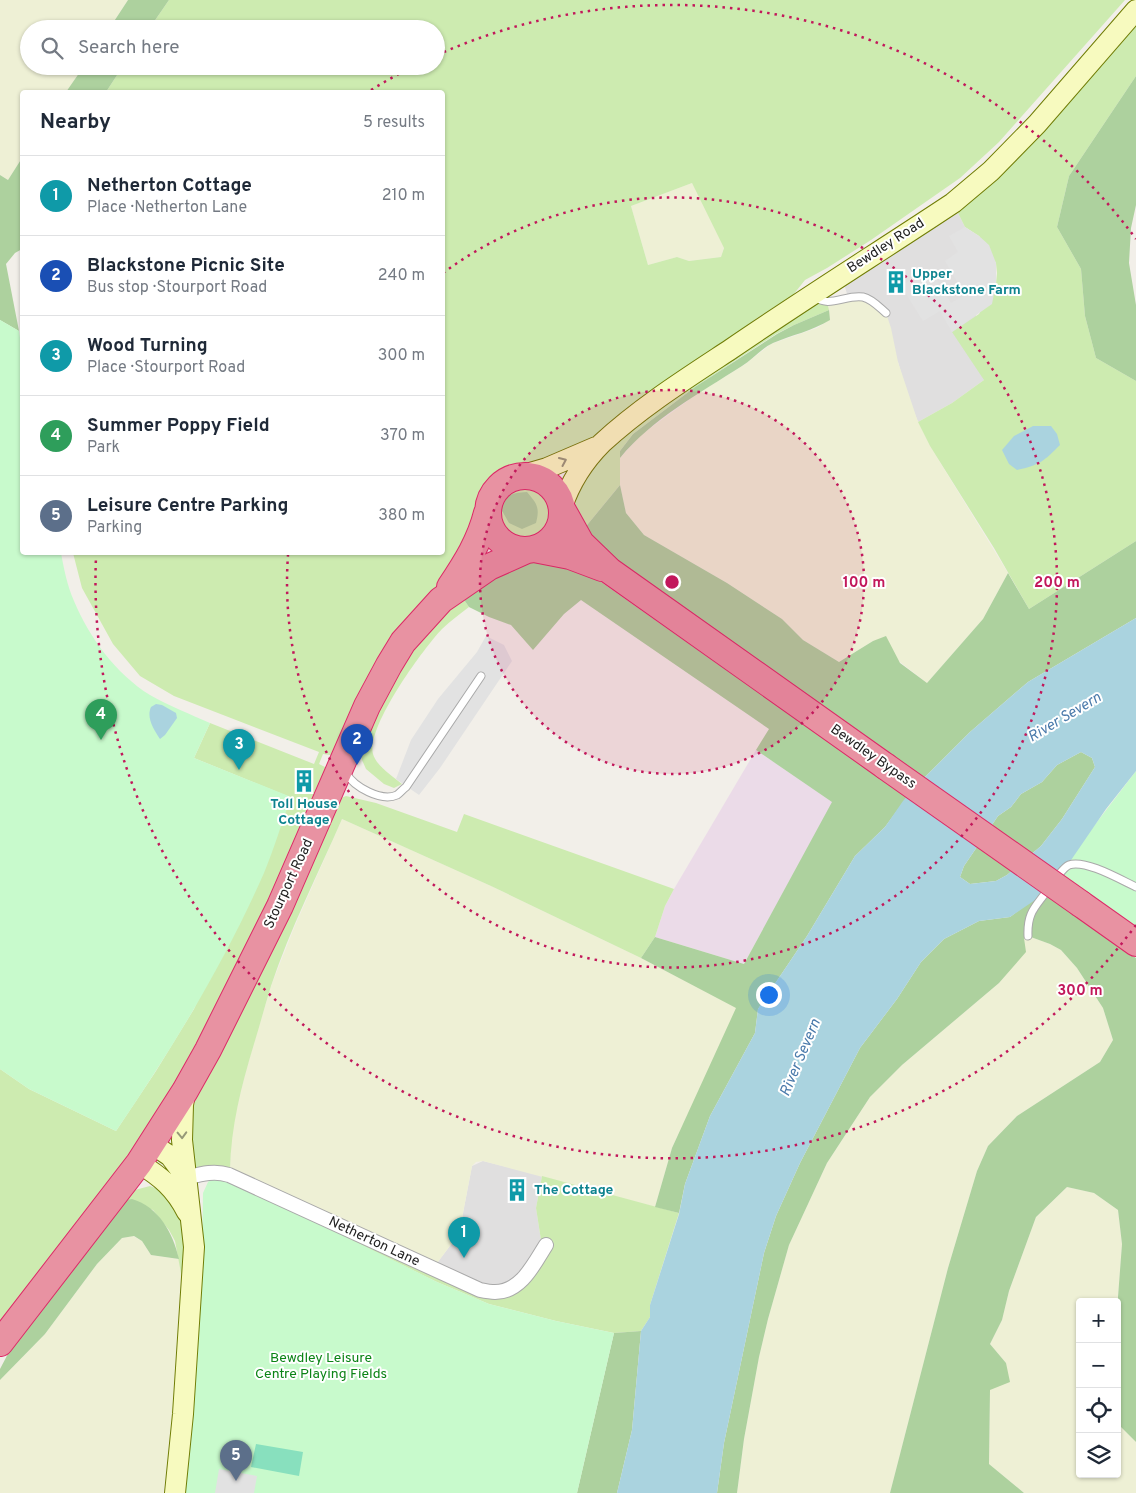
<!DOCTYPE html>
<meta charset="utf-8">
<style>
:root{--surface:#fff;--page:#f2f2f3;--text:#1f2937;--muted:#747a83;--line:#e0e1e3;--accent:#d40000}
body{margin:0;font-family:Overpass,sans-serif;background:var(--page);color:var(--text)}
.controls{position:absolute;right:15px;bottom:15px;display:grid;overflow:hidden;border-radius:5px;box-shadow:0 1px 4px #0004}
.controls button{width:45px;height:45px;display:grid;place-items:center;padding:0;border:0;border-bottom:1px solid var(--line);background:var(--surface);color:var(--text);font:25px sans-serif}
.you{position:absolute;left:768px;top:994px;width:18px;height:18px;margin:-12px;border:4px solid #fff;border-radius:50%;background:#1a73e8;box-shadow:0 0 0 8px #1a73e833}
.badge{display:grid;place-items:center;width:32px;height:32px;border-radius:50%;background:var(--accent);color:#fff;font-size:16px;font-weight:700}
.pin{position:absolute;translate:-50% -41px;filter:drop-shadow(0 1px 2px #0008)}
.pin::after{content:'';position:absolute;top:26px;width:18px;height:15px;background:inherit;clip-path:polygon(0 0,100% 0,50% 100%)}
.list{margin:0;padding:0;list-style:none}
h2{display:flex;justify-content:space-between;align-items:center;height:65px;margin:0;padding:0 20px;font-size:21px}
h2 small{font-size:16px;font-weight:400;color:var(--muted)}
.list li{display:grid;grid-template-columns:32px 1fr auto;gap:15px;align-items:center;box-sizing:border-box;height:80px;padding:0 20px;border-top:1px solid var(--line)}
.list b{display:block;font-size:19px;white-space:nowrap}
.list p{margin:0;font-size:16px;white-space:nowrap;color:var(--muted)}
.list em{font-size:16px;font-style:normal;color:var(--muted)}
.icon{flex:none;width:28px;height:28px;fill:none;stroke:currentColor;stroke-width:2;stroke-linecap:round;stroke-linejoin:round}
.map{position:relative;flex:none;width:1136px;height:1493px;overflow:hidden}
.search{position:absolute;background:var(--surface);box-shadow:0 1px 4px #0004;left:20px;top:20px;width:425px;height:55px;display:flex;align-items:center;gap:12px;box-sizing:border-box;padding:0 18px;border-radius:28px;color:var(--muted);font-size:19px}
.panel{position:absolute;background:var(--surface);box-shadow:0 1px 4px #0004;left:20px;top:90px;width:425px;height:465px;border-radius:5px}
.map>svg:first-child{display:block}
.residential{fill:#e0dfdf}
.industrial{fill:#ebdbe8}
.farmland{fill:#eef0d5}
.grass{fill:#cdebb0;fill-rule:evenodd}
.forest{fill:#add19e}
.park{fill:#c8facc}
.pitch{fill:#88e0be}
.parking{fill:#e2e2e2}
.water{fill:#aad3df;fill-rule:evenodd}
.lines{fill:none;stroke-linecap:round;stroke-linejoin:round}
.lane-casing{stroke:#a9a9a9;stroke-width:9}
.street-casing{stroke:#a9a9a9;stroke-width:16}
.secondary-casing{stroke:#707d05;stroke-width:22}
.highway-casing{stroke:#dc2a67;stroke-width:28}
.lane{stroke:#fff;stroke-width:7}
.street{stroke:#fff;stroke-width:14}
.secondary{stroke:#f7fabf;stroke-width:20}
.highway{stroke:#e892a2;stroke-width:26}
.highway-bridge-casing{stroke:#dc2a67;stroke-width:28;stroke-linecap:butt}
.highway-bridge{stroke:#e892a2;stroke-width:26}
.oneway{stroke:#979978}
.ring{fill:none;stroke:#c2185b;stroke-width:2.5;stroke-dasharray:2.5 5}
.labels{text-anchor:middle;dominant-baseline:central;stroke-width:4;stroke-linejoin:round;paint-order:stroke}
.street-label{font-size:14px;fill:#222;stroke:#fff}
.culture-label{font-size:14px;font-weight:bold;fill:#0d838f;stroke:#fff;text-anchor:start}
.park-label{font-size:14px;fill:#0c8416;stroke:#fff}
.water-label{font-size:15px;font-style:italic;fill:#4a7aab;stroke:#fff}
.centre{fill:#c2185b;stroke:#fff;stroke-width:2.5}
.ring-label{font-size:15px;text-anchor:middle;font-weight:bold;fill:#c2185b;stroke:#fff;stroke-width:4;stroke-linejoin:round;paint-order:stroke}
</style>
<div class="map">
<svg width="1136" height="1493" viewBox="0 0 1136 1493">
<rect width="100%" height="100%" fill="#f2efe9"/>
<!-- residential -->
<path class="residential" d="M958 213 965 227 984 380 952 403 918 422 907 394 898 362 848 297 844 284 870 266Z
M483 1161 542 1176 536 1208 541 1240 538 1251 522 1277 498 1289 434 1267 459 1234 472 1166Z"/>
<!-- industrial -->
<path class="industrial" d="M756 750 833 802 744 964 655 937 665 906 674 889Z"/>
<!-- farmland -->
<path class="farmland" d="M0 0H128L109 29H29V66H84L66 92H22V158L8 180 0 175Z
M692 183 724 247 721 257 689 261 677 257 648 265 631 206Z
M864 297 886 313 891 328 898 362 917 419 930 446 1008 573 983 619 927 683 873 641 839 662 803 640 782 619 727 583 644 535 626 513 620 485V458L641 435 697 394 744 365 771 344 817 328 829 320V310L827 302Z
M342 819 491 886 641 958 737 1008 672 1148 655 1207 483 1161 476 1162 472 1166 459 1234 434 1267 230 1170 231 1141 235 1115 247 1067 271 986 294 928Z
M1028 936 1050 944 1061 950 1077 968 1103 1008 1113 1040 1100 1062 1017 1116 988 1146 977 1171 948 1268 890 1493H737L744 1439 759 1357 768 1319 789 1245 827 1163 870 1097 902 1065 999 983 1025 952 1024 938Z
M1067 1187 1094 1193 1118 1210 1122 1244 1117 1310V1302H1080V1474H1117V1423L1136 1442V1493H1024L989 1464 990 1390 1006 1363 990 1344 1002 1320 1009 1291 1036 1217Z
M133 1236 142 1241 151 1255 179 1259 183 1284 171 1444 163 1493H0V1380L45 1334 97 1264 122 1238Z"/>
<!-- grass -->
<path class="grass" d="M169 0H1125L999 142 960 178 871 240 827 268 805 280 793 295 757 318 596 436C574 449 549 460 525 467 514 471 503 473 494 481 483 491 481 507 479 520L336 754 330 755 323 754 319 764 325 767 327 771C288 862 250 954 201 1041 143 1144 69 1238 0 1333V1069L29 1089 116 1131 156 1071 194 1009 290 797 194 758 210 723 314 764 319 752 174 696 140 676 113 644 82 588 73 553 442 552V92H106L123 66H436V29H149ZM692 183 724 248 721 257 689 261 677 257 648 265 631 206Z
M1136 23V76L1069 176 1057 227 1081 269 1085 316 1096 358 1136 381V541L1029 609 994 548 930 446 918 422 952 403 984 380 952 332 979 314 996 284 997 273 996 263 979 236 965 227 958 213 1056 118Z
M818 300 827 302 829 310 794 325 776 334 695 387 633 434 620 451V485L583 530 573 506 575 491 591 466 645 418Z
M496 513a29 29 0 1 1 58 0a29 29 0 1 1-58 0Z
M460 594 469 607C460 614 450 621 442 629 423 649 366 727 373 754 377 767 393 776 402 784L394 788 384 784 366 769 362 760 360 751 364 735 406 656Z
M346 796 376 803 457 832 464 814 674 889 665 906 655 937 641 958 491 886 342 819C318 874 290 929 271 986 265 1005 260 1025 254 1044 241 1087 231 1126 230 1170L480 1287 509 1286 538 1251 541 1240 536 1208 542 1176 679 1213 650 1305V1317L641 1331 614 1333 556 1321 489 1304 437 1282 205 1169 194 1168 189 1158 191 1104 334 806 341 798Z
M150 1186C160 1189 172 1198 178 1207 188 1223 185 1264 183 1284L175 1241 169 1230 153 1210 126 1200 131 1191Z"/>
<!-- forest -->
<path class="forest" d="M128 0H169L149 29H109Z
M84 66H123L106 92H66Z
M1136 76V205L1131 228 1129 263 1136 305V381L1096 358 1085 316 1081 269 1057 227 1069 176Z
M22 158V249L15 253 6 264 19 331 0 320V175L8 180Z
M829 310 830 320C812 331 792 335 773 343 762 348 752 360 742 366 700 393 652 419 620 458V451L633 434 695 387 777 334 794 325Z
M620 485 626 513 644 535 727 583 782 619 803 640 839 662 873 641 886 636 900 663 927 683 983 619 1008 573 1029 609 1136 541V618L1028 682 970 732 923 779 611 560 583 530Z
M527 492C537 504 540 507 536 523L522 529 509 523 501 509C506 494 512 493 527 492Z
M540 561 587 572 907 797 885 827 855 856 807 936 758 1009 755 1033 710 1116 685 1184 679 1213 655 1207 672 1148 736 1008 641 958 655 937 744 964 832 802 756 750 769 729 581 600 564 614 533 650 511 625 489 617 469 607 460 594 528 562Z
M1081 752 1092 758 1095 767 1062 819 1041 846 1007 875 996 881 970 884 960 877 964 866 998 816 1011 807 1021 794 1042 782 1057 765Z
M1043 892 1136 958V1442L1117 1423V1310L1122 1244 1118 1210 1094 1193 1067 1187 1036 1217 1009 1291 1002 1320 990 1344 1006 1363 1010 1382 990 1390 989 1464 1024 1493H890L948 1268 977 1171 988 1146 1017 1116 1100 1062 1113 1040 1103 1008 1077 968 1061 950 1050 944 1028 936 1024 938 1026 952 999 983 902 1065 870 1097 827 1163 789 1245 768 1319 759 1357 744 1439 737 1493H717L724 1443 764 1253 776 1216 800 1163 860 1048 897 999 921 962 944 939 979 921 1010 917Z
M132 1199C159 1207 173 1233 179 1259L151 1255 142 1241 134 1236 122 1238 97 1264 45 1334 0 1380V1369L21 1329 126 1200Z
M641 1331 632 1430 617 1493H577L614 1333Z"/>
<!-- park -->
<path class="park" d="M0 320 19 331 22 352V552L61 553C64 569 67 585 74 601 89 637 116 674 150 695 169 706 190 714 210 723L194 758 291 797C282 822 274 849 264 873 224 964 172 1049 116 1131L29 1089 0 1069Z
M1136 771V928L1058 873Z
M219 1176 324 1226 437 1282 489 1304 556 1321 614 1333 577 1493H185L202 1250 203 1193 208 1182 213 1178Z"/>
<!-- pitch -->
<path class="pitch" d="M256 1444 303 1452 299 1476 251 1467Z"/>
<!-- parking -->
<path class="parking" d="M965 227 979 236 989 245 996 263V284L992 304 952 332 940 311 923 321 901 286 930 269 951 303 965 295 945 261 958 252 949 236Z
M486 636 504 645 512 661 440 768 419 795 396 779 411 740 438 699 477 652Z
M219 1469 257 1476 254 1493H215Z"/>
<!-- water -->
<path class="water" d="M1033 426H1051L1057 434 1060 445C1044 461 1040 465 1017 470L1009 464 1002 450 1014 436Z
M1136 618V771L1106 809 1067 866 1038 898 1010 917 979 921 944 939 921 962 897 999 860 1048 800 1163 776 1216 764 1253 724 1443 717 1493H617L632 1430 641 1331 650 1317V1305L679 1214 685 1184 710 1116 755 1033 758 1009 807 936 855 856 885 827 903 801 917 785 970 732 1028 682ZM1081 752 1092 758 1095 767 1062 819 1041 846 1007 875 996 881 970 884 960 877 964 866 998 816 1011 807 1021 794 1042 782 1057 765Z
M156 704 162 705 176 713 177 718 165 735 160 739C154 730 146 718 151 707Z"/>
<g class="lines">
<defs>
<path id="lane" d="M814 296C828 309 846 294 863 297 872 299 879 307 886 313
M346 773C354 787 381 802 397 795 400 793 403 789 406 787L481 676
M1055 879C1059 875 1064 867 1069 865 1085 859 1121 880 1136 887
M1028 936C1027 911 1036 907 1049 888"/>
<path id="street" d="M186 1178C201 1174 214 1170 229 1175L480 1290C485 1291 490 1292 495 1292 521 1292 534 1264 546 1245"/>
<path id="secondary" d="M523 475 547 468 596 447
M562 507C570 483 584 461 602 443 641 407 687 378 731 349 804 299 879 252 953 203L991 171 1037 124 1136 10
M152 1144 170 1156 185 1176
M139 1163C161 1177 175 1188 187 1212
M175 1493 183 1414 194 1247 182 1140 183 1105 185 1093"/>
<path id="highway" d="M488 513a37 37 0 1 1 74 0a37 37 0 1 1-74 0Z
M562 509 581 543 610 571 885 766
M534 549 570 556 602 568
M450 587C466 563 480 541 487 513
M1081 904 1136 943
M0 1343 139 1163 185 1091 208 1050 280 906 367 706 389 665 403 642 441 600 489 567 527 550"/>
</defs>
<!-- lane casing -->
<use href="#lane" class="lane-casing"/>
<!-- street casing -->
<use href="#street" class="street-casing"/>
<!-- secondary casing -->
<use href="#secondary" class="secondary-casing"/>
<!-- highway casing -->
<use href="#highway" class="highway-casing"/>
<!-- lane -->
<use href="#lane" class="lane"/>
<!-- street -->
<use href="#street" class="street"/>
<!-- secondary -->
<use href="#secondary" class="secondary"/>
<!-- highway -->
<use href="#highway" class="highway"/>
<defs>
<path id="highway-bridge" d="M885 766 1081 904"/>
</defs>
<!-- highway-bridge casing -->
<use href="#highway-bridge" class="highway-bridge-casing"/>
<!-- highway-bridge -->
<use href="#highway-bridge" class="highway-bridge"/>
</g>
<!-- one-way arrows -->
<defs><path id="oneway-chevron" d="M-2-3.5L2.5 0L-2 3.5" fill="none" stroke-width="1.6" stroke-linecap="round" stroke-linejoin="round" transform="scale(1.25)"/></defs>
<g class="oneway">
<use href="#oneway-chevron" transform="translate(563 461) rotate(-24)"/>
<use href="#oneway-chevron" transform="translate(182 1135) rotate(88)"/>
</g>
<!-- distance rings -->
<circle cx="672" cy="582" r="192" fill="#c2185b" fill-opacity=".12"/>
<g class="ring">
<circle cx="672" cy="582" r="192"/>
<path d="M443 273A385 385 0 1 1 288 555"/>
<path d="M1136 925A577 577 0 0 1 96 557M371 90A577 577 0 0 1 410 68M437 55A577 577 0 0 1 1136 239"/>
</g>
<!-- icons -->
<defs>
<symbol id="building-bare" viewBox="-9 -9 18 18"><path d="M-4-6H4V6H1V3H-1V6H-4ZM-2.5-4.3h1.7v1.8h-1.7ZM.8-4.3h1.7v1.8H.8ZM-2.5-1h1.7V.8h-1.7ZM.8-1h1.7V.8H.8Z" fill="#0f9aa8" stroke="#fff" stroke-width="2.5" paint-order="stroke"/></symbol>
</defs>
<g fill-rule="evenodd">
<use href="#building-bare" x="880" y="266" width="32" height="32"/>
<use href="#building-bare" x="288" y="765" width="32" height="32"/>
<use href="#building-bare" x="501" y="1174" width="32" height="32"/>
</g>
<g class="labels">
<!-- street labels -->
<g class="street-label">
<text transform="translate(886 246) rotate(-33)">Bewdley Road</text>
<text transform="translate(873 757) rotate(35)">Bewdley Bypass</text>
<text transform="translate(289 884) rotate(-65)">Stourport Road</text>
<text transform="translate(374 1242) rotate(25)">Netherton Lane</text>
</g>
<!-- culture labels -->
<g class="culture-label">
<text x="912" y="274">Upper<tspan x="912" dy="16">Blackstone Farm</tspan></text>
<text x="304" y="804" text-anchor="middle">Toll House<tspan x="304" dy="16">Cottage</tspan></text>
<text x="534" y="1190">The Cottage</text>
</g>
<!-- park labels -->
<g class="park-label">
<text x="321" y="1358">Bewdley Leisure<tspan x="321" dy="16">Centre Playing Fields</tspan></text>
</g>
<!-- water labels -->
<g class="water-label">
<text transform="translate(1065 718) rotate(-31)">River Severn</text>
<text transform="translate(801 1058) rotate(-67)">River Severn</text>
</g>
</g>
<circle cx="672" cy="582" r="8" class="centre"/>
<g class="ring-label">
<text x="864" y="587">100 m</text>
<text x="1057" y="587">200 m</text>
<text x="1080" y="995">300 m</text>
</g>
</svg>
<div class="controls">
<button>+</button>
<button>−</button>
<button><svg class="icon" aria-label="locate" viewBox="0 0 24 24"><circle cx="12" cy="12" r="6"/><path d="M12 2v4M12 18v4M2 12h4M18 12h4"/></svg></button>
<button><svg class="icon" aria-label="layers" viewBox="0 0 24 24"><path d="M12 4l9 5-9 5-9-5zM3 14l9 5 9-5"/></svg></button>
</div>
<div class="you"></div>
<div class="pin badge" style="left:464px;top:1258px;background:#0f9aa8">1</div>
<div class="pin badge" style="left:357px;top:765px;background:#1a4fb4">2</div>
<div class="pin badge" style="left:239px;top:770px;background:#0f9aa8">3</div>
<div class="pin badge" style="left:101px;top:740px;background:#2e9e5b">4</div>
<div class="pin badge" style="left:236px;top:1481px;background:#5c6f8a">5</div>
<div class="search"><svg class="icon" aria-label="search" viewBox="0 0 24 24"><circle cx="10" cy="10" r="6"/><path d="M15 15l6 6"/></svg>Search here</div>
<section class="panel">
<h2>Nearby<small>5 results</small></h2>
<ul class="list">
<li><span class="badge" style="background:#0f9aa8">1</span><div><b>Netherton Cottage</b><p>Place · Netherton Lane</p></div><em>210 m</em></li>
<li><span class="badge" style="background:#1a4fb4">2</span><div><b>Blackstone Picnic Site</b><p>Bus stop · Stourport Road</p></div><em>240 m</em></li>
<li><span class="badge" style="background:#0f9aa8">3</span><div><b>Wood Turning</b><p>Place · Stourport Road</p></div><em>300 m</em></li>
<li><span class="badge" style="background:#2e9e5b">4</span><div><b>Summer Poppy Field</b><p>Park</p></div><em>370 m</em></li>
<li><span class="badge" style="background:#5c6f8a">5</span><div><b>Leisure Centre Parking</b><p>Parking</p></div><em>380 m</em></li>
</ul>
</section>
</div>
